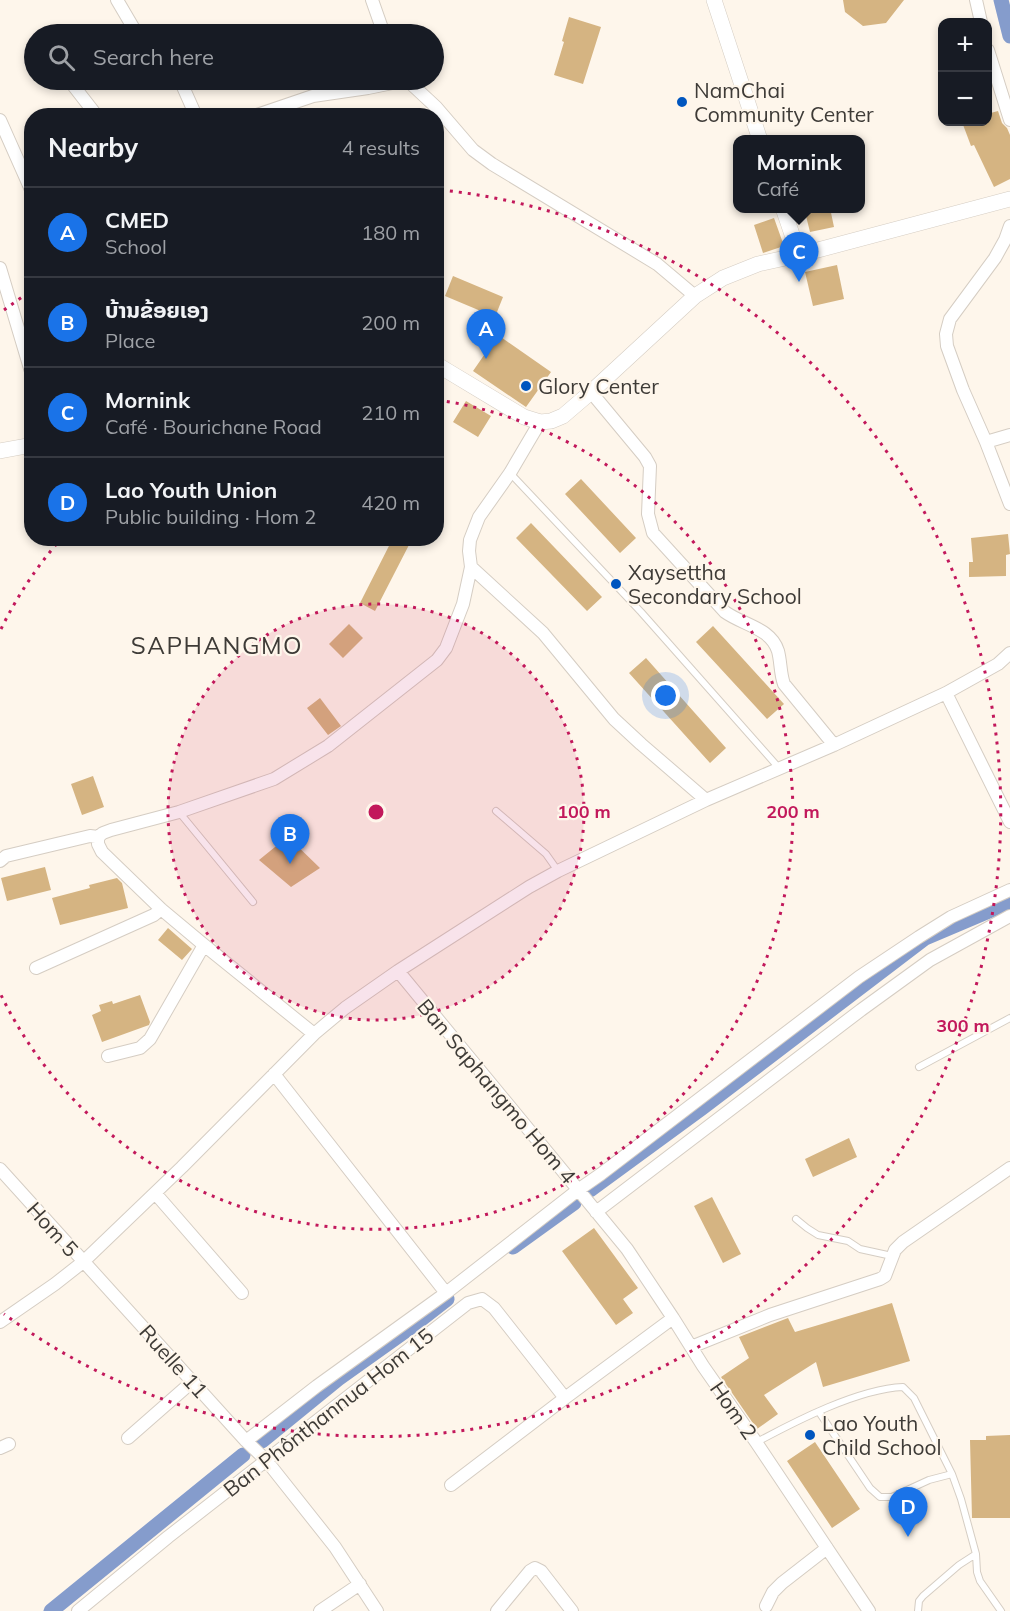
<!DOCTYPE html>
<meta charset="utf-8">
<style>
:root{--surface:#171b24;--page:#20242c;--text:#f1f3f6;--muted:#9ea1a6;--line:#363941;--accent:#1a73e8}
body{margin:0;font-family:Mulish,"Noto Sans Lao",sans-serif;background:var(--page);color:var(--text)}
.controls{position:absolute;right:18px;top:18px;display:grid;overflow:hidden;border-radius:12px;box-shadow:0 3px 9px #0003}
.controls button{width:54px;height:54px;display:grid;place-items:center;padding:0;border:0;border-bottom:2px solid var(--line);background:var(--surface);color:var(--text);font:30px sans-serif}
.you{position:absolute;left:666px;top:696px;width:21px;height:21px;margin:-15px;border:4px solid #fff;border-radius:50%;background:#1a73e8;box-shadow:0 0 0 9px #1a73e833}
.badge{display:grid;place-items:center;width:39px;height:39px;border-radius:50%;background:var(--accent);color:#fff;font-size:20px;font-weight:700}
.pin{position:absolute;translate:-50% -50px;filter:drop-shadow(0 2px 3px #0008)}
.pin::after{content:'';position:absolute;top:32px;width:21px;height:18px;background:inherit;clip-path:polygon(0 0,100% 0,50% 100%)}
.popup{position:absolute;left:733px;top:135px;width:132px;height:78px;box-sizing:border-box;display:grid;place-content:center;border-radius:12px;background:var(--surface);filter:drop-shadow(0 2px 4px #0005);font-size:20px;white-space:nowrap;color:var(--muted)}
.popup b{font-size:22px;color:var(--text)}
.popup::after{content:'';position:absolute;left:50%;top:100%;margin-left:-12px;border:12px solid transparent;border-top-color:var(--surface)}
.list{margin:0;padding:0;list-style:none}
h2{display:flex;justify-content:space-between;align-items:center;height:78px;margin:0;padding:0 24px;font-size:26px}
h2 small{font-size:20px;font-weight:400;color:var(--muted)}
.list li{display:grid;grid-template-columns:39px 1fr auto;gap:18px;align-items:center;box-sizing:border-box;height:90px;padding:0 24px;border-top:2px solid var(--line)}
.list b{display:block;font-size:22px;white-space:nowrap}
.list p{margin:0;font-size:20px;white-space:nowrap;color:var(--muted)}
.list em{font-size:20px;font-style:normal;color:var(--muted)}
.icon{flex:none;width:33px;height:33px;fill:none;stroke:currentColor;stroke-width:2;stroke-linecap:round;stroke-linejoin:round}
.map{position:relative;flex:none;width:1010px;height:1611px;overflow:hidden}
.search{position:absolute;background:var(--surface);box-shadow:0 3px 9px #0003;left:24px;top:24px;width:420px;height:66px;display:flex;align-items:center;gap:15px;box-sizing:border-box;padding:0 21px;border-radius:33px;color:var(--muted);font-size:22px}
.panel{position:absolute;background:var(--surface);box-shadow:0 3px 9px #0003;left:24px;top:108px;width:420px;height:438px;border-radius:24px}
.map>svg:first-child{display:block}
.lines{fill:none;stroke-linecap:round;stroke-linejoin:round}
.canal{stroke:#859ccc;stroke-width:15}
.building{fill:#d5b482}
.service-casing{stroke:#d5cdc3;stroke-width:8}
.minor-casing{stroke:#d5cdc3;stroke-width:14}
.tertiary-casing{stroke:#d5cdc3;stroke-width:16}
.service{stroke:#fff;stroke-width:6}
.minor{stroke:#fff;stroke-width:12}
.tertiary{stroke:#fff;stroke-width:15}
.ring{fill:none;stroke:#c2185b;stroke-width:3;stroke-dasharray:3 6}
.poi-dot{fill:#0056bf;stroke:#fef6eb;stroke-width:2}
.labels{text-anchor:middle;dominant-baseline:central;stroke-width:4.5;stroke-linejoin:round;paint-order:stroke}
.poi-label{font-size:21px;fill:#3e3b37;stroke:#fef6eb;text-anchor:start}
.street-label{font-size:21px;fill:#3e3b37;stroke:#fef6eb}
.quarter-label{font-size:24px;letter-spacing:1.5px;fill:#3e3b37;stroke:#fef6eb}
.centre{fill:#c2185b;stroke:#fef6eb;stroke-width:3}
.ring-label{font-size:18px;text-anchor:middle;font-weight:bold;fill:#c2185b;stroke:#fef6eb;stroke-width:4.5;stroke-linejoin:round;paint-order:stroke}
</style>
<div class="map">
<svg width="1010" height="1611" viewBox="0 0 1010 1611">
<rect width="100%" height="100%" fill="#fef6eb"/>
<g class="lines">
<!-- canal -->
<path class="canal" d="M1001 0 1010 36
M590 1190 702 1108 925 938 1010 902
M513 1247 574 1203
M262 1441 338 1379 411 1327 447 1299
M51 1611 243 1455"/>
</g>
<!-- building -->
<path class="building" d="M843 0H904L886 23 863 26 845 12Z
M569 17 601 27 583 84 554 75 564 42 562 41Z
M998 111 1002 123 1007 128 1010 135V179L994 187 974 145 971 146 962 122H987V114Z
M804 208H830L834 227 810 232Z
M774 218 784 246 763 253 754 225Z
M837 265 844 299 813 306 805 272Z
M453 276 503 297 495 317 445 296Z
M498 335 551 372 526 407 473 371Z
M466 401 491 416 478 437 453 422Z
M581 479 636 538 620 553 565 494Z
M531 523 602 597 587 611 516 538Z
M1008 534 1010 554 1006 555V576L969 577V562H973L971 538Z
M393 538H401L410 543 375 611 360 603Z
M349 624 363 638 343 658 329 644Z
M713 626 784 704 767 719 696 642Z
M646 658 726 748 710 763 629 673Z
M320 698 341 726 328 735 307 708Z
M93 776 104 807 82 815 71 784Z
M289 838 320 868 291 887 259 860 275 847Z
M45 867 51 890 7 901 1 878Z
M117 878 122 883 128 908 60 925 52 898 90 888 89 885Z
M168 928 192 949 182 960 158 940Z
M140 995 150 1022 149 1025 102 1042 92 1015 101 1011 99 1005 112 1001 113 1004Z
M849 1138 857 1157 813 1177 805 1159Z
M712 1197 741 1254 723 1263 694 1206Z
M594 1228 638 1288 623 1299 633 1313 616 1325 562 1251Z
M892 1303 910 1361 823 1387 816 1362 764 1395 778 1414 757 1429 721 1377 749 1358 739 1337 788 1318 795 1332Z
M1010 1435V1518H972L970 1440H986V1436Z
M815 1442 860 1509 832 1528 787 1461Z"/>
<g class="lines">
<defs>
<path id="service" d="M510 473 641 612 779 768
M496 811 546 854 558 871
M179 812 253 902
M919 1067 1010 1018
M796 1219 807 1228 818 1235 848 1241 860 1249 892 1256
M819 1412 870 1488 880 1497H892L929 1480 952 1474 961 1499 976 1554 959 1565 923 1596 919 1601 918 1611
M757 1442C796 1421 858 1389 903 1387L914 1398 952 1474
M976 1554 977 1572 980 1581 1001 1611"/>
<path id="minor" d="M117 0 137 34
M372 0 384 34
M976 0 981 22
M988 50 1010 120
M69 80 97 116
M180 80 196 116
M407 80 436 107 473 150 492 164 657 264 695 296
M254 116 313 96 368 88 407 80
M0 120 32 192
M1010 226 1005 240 995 258 950 319 946 334 947 346 963 390 986 442 1010 504
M0 268 32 375
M591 392 645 457 650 466 648 514 653 533 725 612C743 625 771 628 778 651 781 662 780 673 784 684L834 745
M986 442 1010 435
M471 567 543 633 614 719 641 744 706 800
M946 693 1010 822
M0 861 6 856 90 836 98 837
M36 968 154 915 161 909
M398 971 627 1249 673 1318 703 1366 756 1442 869 1611
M314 1034 204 945 161 909 102 852 98 844V837L103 833 111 830 179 812 274 779 328 746 437 660 446 648 463 604 471 567 469 551 470 540 479 517 510 473 540 422
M108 1056 140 1048 150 1039 204 945
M274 1074 446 1293
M0 1169 246 1441 266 1460 335 1547 377 1611
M155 1193 242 1293
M596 1212 861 1010 930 960 1010 916
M0 1322 55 1284 83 1262 182 1167 314 1034 345 1008 398 971 529 887 558 871 706 800 834 745 946 693 998 664 1010 653
M691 1347 770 1315 880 1279 885 1276 895 1250 903 1242 1010 1168
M128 1438 193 1381
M246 1441 317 1386 446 1293 578 1190 601 1174 859 977 919 937 951 917 1010 890
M0 1448 9 1444
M451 1485 565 1398 673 1318
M766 1606 773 1592 782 1583 827 1548
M78 1611 168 1537 468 1303 482 1299 494 1308 565 1398
M320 1611 360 1584
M497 1611 530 1571 535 1568 541 1571 572 1611"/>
<path id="tertiary" d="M714 0 760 140
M783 208 799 255
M436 364 524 417 540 422 551 421 563 416 591 392 695 296 723 278 758 264 799 255 1010 199
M0 451 32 445"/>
</defs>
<!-- service casing -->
<use href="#service" class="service-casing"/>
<!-- minor casing -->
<use href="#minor" class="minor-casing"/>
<!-- tertiary casing -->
<use href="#tertiary" class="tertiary-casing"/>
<!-- service -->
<use href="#service" class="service"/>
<!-- minor -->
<use href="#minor" class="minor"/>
<!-- tertiary -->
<use href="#tertiary" class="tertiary"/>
</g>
<!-- distance rings -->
<circle cx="376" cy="812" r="208" fill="#c2185b" fill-opacity=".12"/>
<g class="ring">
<circle cx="376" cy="812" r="208"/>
<path d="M1 629A417 417 0 0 1 59 541M438 400A417 417 0 1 1 1 995"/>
<path d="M4 310A625 625 0 0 1 31 291M441 190A625 625 0 1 1 4 1314"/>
</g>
<!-- markers -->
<g class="poi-dot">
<circle cx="682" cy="102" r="6"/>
<circle cx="526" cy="386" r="6"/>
<circle cx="616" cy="584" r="6"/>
<circle cx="810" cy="1435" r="6"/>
</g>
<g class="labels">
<!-- poi labels -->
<g class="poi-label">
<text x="694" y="90">NamChai<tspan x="694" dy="24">Community Center</tspan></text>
<text x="538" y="386">Glory Center</text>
<text x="628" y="572">Xaysettha<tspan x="628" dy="24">Secondary School</tspan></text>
<text x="822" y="1423">Lao Youth<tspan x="822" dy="24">Child School</tspan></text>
</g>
<!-- street labels -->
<g class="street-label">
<text transform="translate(497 1091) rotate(50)">Ban Saphangmo Hom 4</text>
<text transform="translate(53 1229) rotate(48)">Hom 5</text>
<text transform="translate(174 1361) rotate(48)">Ruelle 11</text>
<text transform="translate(734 1410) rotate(55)">Hom 2</text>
<text transform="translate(328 1412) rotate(-38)">Ban Phônthannua Hom 15</text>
</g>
<!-- quarter labels -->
<g class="quarter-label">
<text x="217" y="645">SAPHANGMO</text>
</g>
</g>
<circle cx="376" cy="812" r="9" class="centre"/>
<g class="ring-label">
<text x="584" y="818">100 m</text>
<text x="793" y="818">200 m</text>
<text x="963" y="1032">300 m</text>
</g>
</svg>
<div class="controls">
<button>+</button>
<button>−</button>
</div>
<div class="you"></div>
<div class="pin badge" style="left:486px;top:359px">A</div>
<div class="pin badge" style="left:290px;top:864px">B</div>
<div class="pin badge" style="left:799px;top:282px">C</div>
<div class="popup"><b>Mornink</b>Café</div>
<div class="pin badge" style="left:908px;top:1537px">D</div>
<div class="search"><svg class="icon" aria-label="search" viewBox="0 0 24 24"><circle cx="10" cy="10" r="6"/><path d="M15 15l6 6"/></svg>Search here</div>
<section class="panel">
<h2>Nearby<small>4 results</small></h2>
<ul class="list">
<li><span class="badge">A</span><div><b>CMED</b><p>School</p></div><em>180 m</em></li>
<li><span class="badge">B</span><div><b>ບ້ານຂ້ອຍເອງ</b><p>Place</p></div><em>200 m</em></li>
<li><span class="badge">C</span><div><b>Mornink</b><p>Café · Bourichane Road</p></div><em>210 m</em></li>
<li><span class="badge">D</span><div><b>Lao Youth Union</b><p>Public building · Hom 2</p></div><em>420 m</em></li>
</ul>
</section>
</div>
